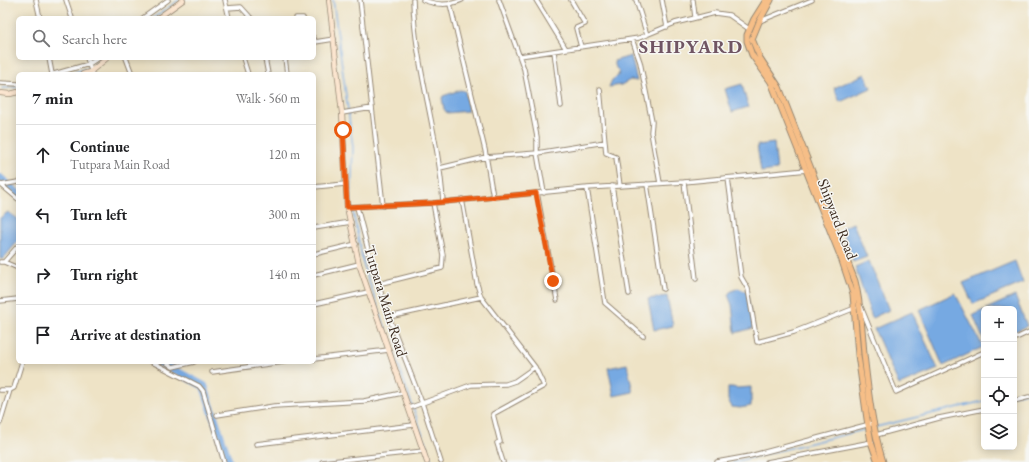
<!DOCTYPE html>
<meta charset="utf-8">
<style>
:root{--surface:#fff;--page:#f6f6f6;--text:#202124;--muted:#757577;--line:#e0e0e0}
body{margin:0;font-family:"EB Garamond",serif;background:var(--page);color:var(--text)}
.controls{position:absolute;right:12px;bottom:12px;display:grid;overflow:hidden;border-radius:6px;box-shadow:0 2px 10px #0003}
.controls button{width:36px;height:36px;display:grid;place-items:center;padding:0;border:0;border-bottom:1px solid var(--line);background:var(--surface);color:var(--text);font:20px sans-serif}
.stop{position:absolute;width:12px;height:12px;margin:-9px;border:3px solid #ea580c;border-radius:50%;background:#fff}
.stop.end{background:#ea580c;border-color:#fff;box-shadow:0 1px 4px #0008}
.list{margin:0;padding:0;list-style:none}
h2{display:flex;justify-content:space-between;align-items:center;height:52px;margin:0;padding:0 16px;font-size:17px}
h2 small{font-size:13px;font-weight:400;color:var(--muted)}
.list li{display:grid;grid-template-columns:26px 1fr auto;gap:12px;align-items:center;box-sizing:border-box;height:60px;padding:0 16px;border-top:1px solid var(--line)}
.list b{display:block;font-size:15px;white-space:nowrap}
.list p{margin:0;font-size:13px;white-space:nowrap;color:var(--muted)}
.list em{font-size:13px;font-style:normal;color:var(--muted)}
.icon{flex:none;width:22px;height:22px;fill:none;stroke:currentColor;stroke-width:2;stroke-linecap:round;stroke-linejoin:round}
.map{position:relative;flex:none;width:1029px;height:462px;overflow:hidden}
.search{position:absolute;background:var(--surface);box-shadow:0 2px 10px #0003;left:16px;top:16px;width:300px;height:44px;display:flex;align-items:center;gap:10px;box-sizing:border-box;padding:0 14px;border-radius:6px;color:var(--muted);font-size:15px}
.panel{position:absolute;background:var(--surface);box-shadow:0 2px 10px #0003;left:16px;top:72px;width:300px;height:292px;border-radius:6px}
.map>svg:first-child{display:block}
.water{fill:#76a9e2;stroke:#586a80}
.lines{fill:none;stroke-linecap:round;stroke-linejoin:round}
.stream{stroke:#76a9e2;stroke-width:1.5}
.river{stroke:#76a9e2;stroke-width:8}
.street-casing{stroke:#948672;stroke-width:5.5}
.secondary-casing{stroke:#948672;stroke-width:6}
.primary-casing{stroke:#948672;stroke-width:7}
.street{stroke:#fff;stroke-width:3.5}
.secondary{stroke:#fbe5cf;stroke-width:4.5}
.primary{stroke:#f6be87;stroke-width:5}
.route{stroke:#ea580c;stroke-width:5}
.labels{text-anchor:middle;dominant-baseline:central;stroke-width:3;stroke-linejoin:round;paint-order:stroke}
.street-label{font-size:15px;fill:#3b2a1e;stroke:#f6f6f2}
.district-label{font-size:19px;font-weight:bold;letter-spacing:1px;fill:#705563;stroke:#f6f6f2}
</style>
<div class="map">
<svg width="1029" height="462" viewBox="0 0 1029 462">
<rect width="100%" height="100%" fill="#f6f6f2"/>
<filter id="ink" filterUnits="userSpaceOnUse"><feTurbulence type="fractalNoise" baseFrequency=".025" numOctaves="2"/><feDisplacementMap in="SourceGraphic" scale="8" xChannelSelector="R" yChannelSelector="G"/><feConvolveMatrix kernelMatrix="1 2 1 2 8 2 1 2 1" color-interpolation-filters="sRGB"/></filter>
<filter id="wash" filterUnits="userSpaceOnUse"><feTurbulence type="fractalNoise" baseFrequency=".012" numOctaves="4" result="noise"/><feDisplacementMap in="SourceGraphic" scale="16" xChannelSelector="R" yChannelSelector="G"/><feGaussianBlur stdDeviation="0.9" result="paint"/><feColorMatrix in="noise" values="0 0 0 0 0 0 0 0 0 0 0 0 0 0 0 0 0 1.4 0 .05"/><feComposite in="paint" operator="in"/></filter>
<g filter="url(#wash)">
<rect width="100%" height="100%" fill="#eee3c6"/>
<!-- water -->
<path class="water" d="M631 56 637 81 630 80 621 85 609 87 612 80 618 76 619 71 616 68 614 61Z
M865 74 871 88 840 102 834 88Z
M742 84 748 107 732 112 725 89Z
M460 90 465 91 468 111 447 113 444 109 442 98 443 96Z
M774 143 777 170 761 172 757 145Z
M8 212 18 219V241L3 259H0V218Z
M853 223 867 257 853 262 842 228Z
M869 261 889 310 872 318 855 267Z
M1015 261 1023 283 973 304 963 283Z
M738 288 747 292 753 328 735 333 732 305 728 295 730 292Z
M955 293 983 347 943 366 919 310Z
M667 296 673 326 654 330 648 299Z
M1015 296 1027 326 1014 332V309H986Z
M984 310V341L973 315Z
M912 312 938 369 899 385 874 329Z
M627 364 633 392 614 396 608 368Z
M732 387 737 388 751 387V406L740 408 732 407 728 400V388Z"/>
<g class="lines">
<!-- stream -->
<path class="stream" d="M333 0 353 147 351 202 364 267 432 462
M153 18 179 0
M69 74 91 67 102 58
M2 88 18 87
M1014 395 1029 391
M876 427 984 401
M733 462 867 429"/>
<!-- river -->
<path class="river" d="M0 178 18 194
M159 362 204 386 229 462"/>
</g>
</g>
<g filter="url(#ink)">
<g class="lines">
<defs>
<path id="street" d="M36 0 40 18
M66 0 72 18
M225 0 229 18
M360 0 383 206
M413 0C415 68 439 134 443 202
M423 0C437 5 448 6 462 0
M499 0 524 69 537 137V153L544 193
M536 0 566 49
M571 0 585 24 576 28 581 47
M636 0 647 35
M662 0 667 27
M693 0 695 17
M450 4 485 150 493 197
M227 8 241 7 251 18
M143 18 168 0
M296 18H303
M760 21 812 0
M314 38 315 42 334 39
M632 39 640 62 652 122 651 132 660 183
M554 51 561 106
M520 56 639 38 675 23 715 13 729 15 749 29
M49 58 52 74
M87 58 92 74
M126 58 132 74
M243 58 248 74
M265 58 268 74
M285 58 287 74
M54 74 89 64 98 58
M0 83 18 84
M600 89 606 153 616 157 620 186
M342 113 372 108
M440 168 486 157 537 153 605 142
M728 178 741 277 748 289 757 342 794 332 855 308
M684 182 696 279
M0 184 18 199
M647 184 663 289
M1 185 18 182
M612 186 629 294
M314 187 345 184
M587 188 605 303 643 336
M537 193 557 300
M462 199 477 284 481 297 535 367 544 386 493 414 500 442 497 443 503 462
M347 207 433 203 587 188 684 182 807 170
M357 207 372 265 389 317 422 403 441 462
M314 228 351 222
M314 254 356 244
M0 262H4L18 246
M4 262 18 268
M314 275 359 264
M378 284 442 268 443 255 433 203
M0 301 18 299
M314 304 368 292
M861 307 896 392 984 352
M389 317 481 297
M1014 339 1029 332
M314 359 389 350
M152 362 199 386 203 391 224 462
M166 362 173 367 194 362
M212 372 283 362
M0 390H10
M1014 401 1029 397
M409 408 471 385 506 384 515 381 535 367
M217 415 274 406 364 401 402 393
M0 423 10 390 14 388 22 362
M876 435 939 418 984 409
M256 444 414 425
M322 462 424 451
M717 462 750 456 874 423
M767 462 872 442"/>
<path id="secondary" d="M329 0 342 113 347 207 359 264 427 462
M158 18 183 0
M83 74 90 72 107 58
M0 93 10 94 18 92"/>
<path id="primary" d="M766 0 754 19 747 35V41L752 55 771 82 841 258 853 294 858 355 867 419 871 442 878 462
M771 0 759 22 752 39 760 58 779 87 855 281C861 305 862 329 864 354 868 390 872 427 883 462"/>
</defs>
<!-- street casing -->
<use href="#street" class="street-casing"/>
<!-- secondary casing -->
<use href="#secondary" class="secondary-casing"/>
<!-- primary casing -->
<use href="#primary" class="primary-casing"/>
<!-- street -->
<use href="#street" class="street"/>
<!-- secondary -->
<use href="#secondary" class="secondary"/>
<!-- primary -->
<use href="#primary" class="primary"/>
</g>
</g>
<g class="lines" filter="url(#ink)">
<!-- route -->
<path class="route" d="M343 130 347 207 433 203 536 193 553 281"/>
</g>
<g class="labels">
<!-- street labels -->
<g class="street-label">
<text transform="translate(838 219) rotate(69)">Shipyard Road</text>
<text transform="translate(386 301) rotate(73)">Tutpara Main Road</text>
</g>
<!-- district labels -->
<g class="district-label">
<text x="691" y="46">SHIPYARD</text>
</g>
</g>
</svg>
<div class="controls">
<button>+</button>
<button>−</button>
<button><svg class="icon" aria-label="locate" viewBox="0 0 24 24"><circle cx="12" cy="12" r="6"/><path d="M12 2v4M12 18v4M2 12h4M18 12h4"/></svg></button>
<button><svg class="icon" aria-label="layers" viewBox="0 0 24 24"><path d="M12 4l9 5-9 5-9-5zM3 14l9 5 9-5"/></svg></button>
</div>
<div class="stop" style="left:343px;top:130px"></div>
<div class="stop end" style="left:553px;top:281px"></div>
<div class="search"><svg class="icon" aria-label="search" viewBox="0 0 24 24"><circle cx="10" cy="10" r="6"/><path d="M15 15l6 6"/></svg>Search here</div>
<section class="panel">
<h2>7 min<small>Walk · 560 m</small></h2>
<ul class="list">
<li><svg class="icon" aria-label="ahead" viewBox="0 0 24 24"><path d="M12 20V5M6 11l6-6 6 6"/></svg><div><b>Continue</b><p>Tutpara Main Road</p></div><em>120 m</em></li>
<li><svg class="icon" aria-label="left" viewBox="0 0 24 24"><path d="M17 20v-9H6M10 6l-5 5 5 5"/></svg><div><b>Turn left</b></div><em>300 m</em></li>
<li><svg class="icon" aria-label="right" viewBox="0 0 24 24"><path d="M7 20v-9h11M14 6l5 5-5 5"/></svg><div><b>Turn right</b></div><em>140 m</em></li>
<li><svg class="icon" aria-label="arrive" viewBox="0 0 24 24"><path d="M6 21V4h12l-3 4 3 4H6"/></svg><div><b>Arrive at destination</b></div></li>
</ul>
</section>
</div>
